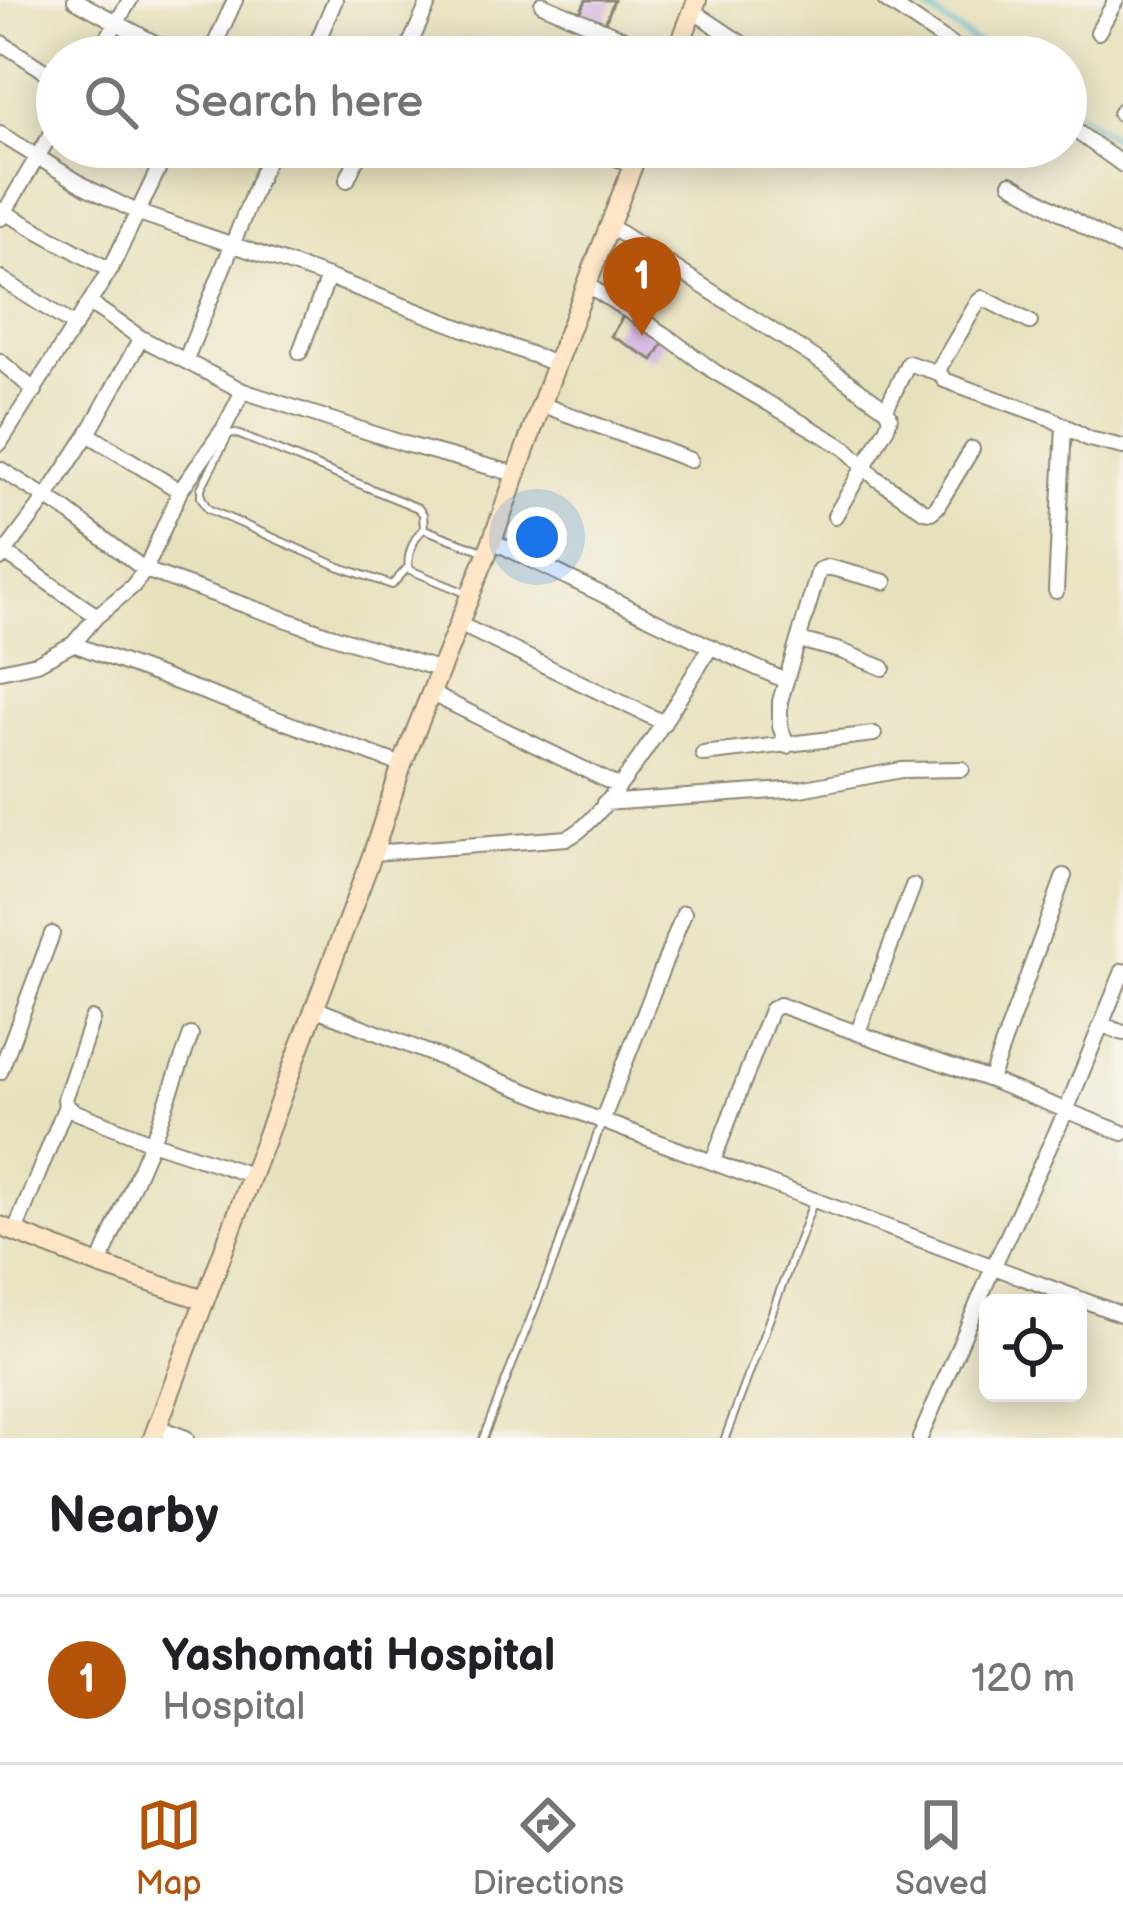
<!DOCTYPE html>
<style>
:root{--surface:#fff;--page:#f2f2f2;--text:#202124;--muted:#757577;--line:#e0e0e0;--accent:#b45309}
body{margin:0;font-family:"Balsamiq Sans",sans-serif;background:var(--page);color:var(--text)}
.controls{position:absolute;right:36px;bottom:36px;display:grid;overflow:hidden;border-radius:18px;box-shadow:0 6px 30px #0003}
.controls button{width:108px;height:108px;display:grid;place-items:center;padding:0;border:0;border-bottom:3px solid var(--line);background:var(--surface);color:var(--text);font:60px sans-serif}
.you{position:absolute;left:537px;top:537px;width:42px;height:42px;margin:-30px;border:9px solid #fff;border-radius:50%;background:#1a73e8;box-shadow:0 0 0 18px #1a73e833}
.badge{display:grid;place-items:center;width:78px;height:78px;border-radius:50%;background:var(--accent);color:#fff;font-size:39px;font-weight:700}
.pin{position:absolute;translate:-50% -99px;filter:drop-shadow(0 3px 6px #0008)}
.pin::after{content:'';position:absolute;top:63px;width:42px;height:36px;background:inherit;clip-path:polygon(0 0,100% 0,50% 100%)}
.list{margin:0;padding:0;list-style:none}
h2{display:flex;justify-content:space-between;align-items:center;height:156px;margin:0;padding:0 48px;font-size:51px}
h2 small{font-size:39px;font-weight:400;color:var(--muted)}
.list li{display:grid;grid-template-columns:78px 1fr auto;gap:36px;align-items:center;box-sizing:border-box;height:168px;padding:0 48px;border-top:3px solid var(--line)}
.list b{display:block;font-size:45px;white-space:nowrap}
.list p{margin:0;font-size:39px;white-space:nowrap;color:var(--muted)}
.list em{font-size:39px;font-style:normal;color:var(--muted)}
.icon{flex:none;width:66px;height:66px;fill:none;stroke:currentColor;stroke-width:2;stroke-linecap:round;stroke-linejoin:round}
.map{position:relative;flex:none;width:1123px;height:1438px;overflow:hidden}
.search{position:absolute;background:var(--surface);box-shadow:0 6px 30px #0003;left:36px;right:36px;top:36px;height:132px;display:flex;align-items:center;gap:30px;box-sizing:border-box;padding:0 42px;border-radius:66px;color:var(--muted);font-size:45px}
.sheet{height:324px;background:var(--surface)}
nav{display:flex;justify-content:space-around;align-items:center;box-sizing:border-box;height:168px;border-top:3px solid var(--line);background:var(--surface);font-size:33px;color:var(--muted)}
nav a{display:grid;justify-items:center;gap:6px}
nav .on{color:var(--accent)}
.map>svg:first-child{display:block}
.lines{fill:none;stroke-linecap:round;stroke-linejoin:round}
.stream{stroke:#59bdd7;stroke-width:4.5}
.building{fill:#d5b6e4}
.lane-casing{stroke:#8a8674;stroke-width:10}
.street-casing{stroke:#8a8674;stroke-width:18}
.secondary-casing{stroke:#8a8674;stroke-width:22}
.lane{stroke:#fff;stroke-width:6}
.street{stroke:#fff;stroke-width:14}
.secondary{stroke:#fde5c5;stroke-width:18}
</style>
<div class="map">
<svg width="1123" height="1438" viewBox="0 0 1123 1438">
<rect width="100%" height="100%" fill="#f7f3e8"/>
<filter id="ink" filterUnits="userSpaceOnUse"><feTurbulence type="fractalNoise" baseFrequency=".00833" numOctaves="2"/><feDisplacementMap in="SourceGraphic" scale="24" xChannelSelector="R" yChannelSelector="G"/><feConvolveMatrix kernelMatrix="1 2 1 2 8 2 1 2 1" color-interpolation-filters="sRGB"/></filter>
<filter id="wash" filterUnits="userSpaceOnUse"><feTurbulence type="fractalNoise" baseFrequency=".004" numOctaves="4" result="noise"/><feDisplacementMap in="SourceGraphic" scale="48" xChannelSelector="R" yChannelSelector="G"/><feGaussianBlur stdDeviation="2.7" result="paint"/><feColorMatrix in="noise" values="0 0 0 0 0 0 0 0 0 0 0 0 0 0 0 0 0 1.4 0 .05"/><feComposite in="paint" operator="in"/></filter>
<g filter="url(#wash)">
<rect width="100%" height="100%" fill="#e8e1bd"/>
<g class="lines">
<!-- stream -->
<path class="stream" d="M914 0 997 57
M1066 105 1123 144"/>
</g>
<g id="blocks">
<!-- building -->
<path class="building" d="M586 0H614L605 23 580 13Z
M625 313 667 337 653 360 611 336Z"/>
</g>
</g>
<g filter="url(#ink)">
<use href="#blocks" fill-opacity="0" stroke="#8a8674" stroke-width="3"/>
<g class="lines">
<defs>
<path id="lane" d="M408 567 392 585 340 567 208 509 201 497V488L229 434 235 433 418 508 423 514 424 529
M468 594 410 570C405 559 414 536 424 529L483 551
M483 1438 554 1260 602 1121
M725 1438 814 1200"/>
<path id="street" d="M75 0 180 57
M885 0 970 57
M542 4 667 57
M693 11 762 57
M1098 32 1116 0
M317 41 356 57
M0 42 57 79
M96 57 130 0
M209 57 235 0
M311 57 335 0
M404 57 430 0
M1123 109 1120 114 1123 116
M1066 124 1123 165
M0 134 88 188 139 213 328 277 556 364
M587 147 634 165
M897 147 899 148
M347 180 362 147
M1011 183 1123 249
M0 210 110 270
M1 218 57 124
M611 227 818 360 886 409
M0 278 75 326
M588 285 665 335 715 372 845 448 876 478 924 511 931 512 937 507 972 449
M91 304 141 338 243 391 405 444 516 474
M1030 322 983 298 978 302 938 370 944 380 1050 418 1089 439 1123 447
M300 352 328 277
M186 359 272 147
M0 361 35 391
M543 405 690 460
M88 434 180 491
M0 443 110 270 169 147
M0 469 63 508 145 570 327 634 441 670
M835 516 887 427 890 417 886 409 908 363 939 373
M492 541C589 587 685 637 784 680
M5 553 97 616
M0 559 46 498 88 434 141 338
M1056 591 1064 425
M459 624 664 723
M799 640 841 651 883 668
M73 644 97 616 133 586 145 570 180 491 224 428 243 391
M0 671 37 663 73 644 402 765
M432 694 618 786
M787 746 780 726V701L819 570 828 567 885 582
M703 754 874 734
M604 803 800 789 901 770 962 769
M373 853 567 838C605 824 685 688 710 648
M314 1008 602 1121 1123 1315
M92 1019 65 1099 66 1106 76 1112 151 1142 251 1175
M1103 1025 1123 1033
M858 1032 913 886
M0 1072 52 934
M990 1080 1064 876
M602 1121 684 913
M713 1161 771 1010 779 1005 990 1080 1123 1133
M15 1231 66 1106
M99 1265 157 1129 191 1035
M157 1427 186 1438
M920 1438 994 1265 1066 1111 1123 971"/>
<path id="secondary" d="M675 57 697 0
M0 1226 99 1265 204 1300
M153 1438 373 853 402 765 492 541 556 364 640 147"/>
</defs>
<!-- lane casing -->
<use href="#lane" class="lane-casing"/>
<!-- street casing -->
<use href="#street" class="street-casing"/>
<!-- secondary casing -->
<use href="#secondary" class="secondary-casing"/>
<!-- lane -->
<use href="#lane" class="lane"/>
<!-- street -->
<use href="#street" class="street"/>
<!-- secondary -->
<use href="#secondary" class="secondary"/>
</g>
</g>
</svg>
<div class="controls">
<button><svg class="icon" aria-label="locate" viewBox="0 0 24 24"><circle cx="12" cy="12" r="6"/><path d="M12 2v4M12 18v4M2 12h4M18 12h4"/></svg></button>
</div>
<div class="you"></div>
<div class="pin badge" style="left:642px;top:336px">1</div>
<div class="search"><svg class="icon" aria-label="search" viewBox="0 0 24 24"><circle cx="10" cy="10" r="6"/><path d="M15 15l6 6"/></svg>Search here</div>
</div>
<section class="sheet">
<h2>Nearby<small></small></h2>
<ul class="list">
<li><span class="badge">1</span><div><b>Yashomati Hospital</b><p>Hospital</p></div><em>120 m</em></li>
</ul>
</section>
<nav>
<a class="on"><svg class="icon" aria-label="map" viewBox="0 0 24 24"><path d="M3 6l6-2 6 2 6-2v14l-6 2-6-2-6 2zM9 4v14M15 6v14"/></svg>Map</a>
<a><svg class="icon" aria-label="directions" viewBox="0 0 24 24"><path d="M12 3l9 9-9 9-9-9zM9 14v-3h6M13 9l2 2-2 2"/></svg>Directions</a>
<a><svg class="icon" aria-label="saved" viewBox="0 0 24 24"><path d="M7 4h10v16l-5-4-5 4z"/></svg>Saved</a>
</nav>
